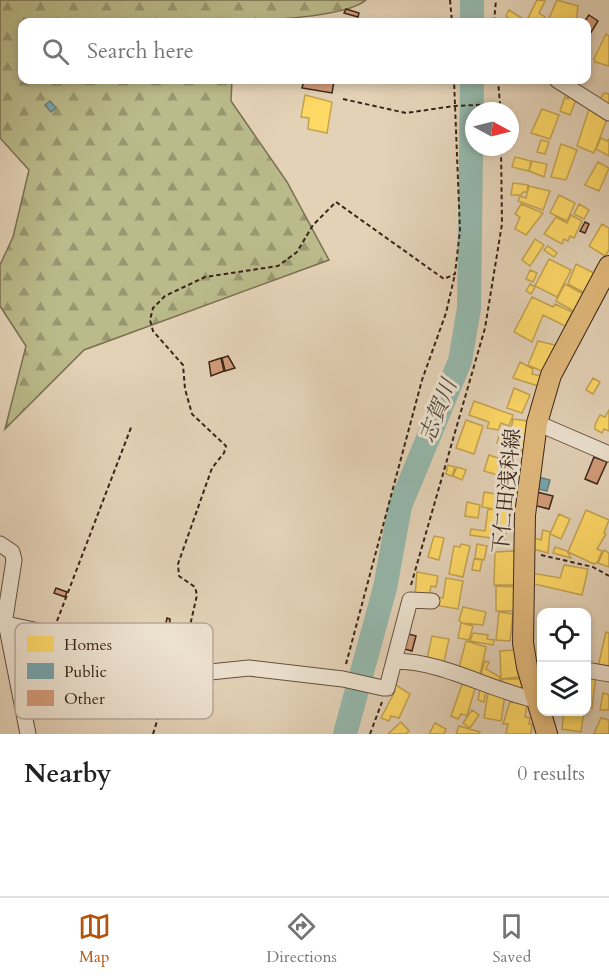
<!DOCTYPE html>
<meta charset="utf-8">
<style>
:root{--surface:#fff;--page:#f6f6f6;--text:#202124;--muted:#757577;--line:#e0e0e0;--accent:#b45309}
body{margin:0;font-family:Cardo,"Noto Serif JP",serif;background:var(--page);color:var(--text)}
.controls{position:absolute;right:18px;bottom:18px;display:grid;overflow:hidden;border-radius:12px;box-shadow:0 3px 9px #0003}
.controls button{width:54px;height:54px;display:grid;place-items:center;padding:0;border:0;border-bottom:2px solid var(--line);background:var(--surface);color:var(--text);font:30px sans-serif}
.compass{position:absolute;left:465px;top:102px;width:54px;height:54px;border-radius:50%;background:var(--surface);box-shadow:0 3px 9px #0003;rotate:97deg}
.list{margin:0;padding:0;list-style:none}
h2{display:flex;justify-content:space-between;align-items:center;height:78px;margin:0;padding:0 24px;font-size:26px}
h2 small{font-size:20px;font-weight:400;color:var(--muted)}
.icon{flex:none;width:33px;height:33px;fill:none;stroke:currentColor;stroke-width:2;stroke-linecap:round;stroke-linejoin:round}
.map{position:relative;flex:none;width:609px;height:734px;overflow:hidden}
.search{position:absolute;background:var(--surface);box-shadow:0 3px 9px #0003;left:18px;right:18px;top:18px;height:66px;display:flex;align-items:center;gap:15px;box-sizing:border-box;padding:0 21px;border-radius:12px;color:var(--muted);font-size:22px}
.sheet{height:162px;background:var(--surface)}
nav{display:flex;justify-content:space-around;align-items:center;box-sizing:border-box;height:84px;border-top:2px solid var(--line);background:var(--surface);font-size:16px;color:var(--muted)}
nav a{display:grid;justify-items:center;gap:3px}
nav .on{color:var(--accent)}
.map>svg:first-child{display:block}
.forest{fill:url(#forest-firs);stroke:#7a7052;stroke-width:1.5}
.homes{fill:#ffd966;stroke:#c4a34f;stroke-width:1.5}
.public{fill:#76a5af;stroke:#647f82;stroke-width:1.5}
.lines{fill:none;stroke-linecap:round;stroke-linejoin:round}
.river{stroke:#95b8ac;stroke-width:24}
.building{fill:#d39c7a;stroke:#3a2519;stroke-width:1.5}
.minor-casing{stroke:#645040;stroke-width:17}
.major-casing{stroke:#3a2519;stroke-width:22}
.path{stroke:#3a2519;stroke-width:2;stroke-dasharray:4.5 3;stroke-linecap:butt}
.minor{stroke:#ede2d0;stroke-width:15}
.major{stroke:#e2b97c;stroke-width:20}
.labels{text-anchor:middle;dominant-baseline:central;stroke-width:6;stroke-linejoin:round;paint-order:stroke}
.street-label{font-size:21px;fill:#3a2519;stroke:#ede2d0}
.water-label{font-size:22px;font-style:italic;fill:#514a3e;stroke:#ede2d0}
.key{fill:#ede2d0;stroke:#b7a999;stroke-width:1.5}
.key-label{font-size:16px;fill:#3a2519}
</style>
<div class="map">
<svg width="609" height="734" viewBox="0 0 609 734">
<defs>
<pattern id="forest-firs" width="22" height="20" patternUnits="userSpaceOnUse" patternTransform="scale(1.5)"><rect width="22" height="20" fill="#baba8a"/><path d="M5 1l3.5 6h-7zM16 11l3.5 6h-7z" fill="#989770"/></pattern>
</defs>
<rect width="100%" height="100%" fill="#e4d2b7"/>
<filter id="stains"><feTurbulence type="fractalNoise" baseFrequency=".00333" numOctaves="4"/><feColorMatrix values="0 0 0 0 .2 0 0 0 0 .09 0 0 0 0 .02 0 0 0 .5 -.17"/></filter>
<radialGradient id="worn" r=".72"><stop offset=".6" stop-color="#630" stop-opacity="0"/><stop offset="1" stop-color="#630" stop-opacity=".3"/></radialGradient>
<!-- forest -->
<path class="forest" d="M0 0H366C332 31 81 22 22 22V80H232L231 101 287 182 329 260 84 350 5 429 26 346 0 306V265L13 237 29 170 0 138Z"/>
<!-- homes -->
<path class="homes" d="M537 0 545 1 539 13 545 17 543 22 527 20Z
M557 0 578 6 576 22 548 21Z
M509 10 528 22H514L506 16Z
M606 34 609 36V66L595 62 594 59Z
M604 93 609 94V106L599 101Z
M569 94 577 97 570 115 560 111 565 97 568 99Z
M305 95 332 102 327 133 308 129 309 118 301 117Z
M590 106 609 114 594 153 577 146Z
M542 109 559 115 550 139 531 133Z
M601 138 607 141 609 139V156L596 149Z
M541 140 549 142 545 154 537 152Z
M561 144 577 150 566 180 551 177Z
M515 157 531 161 529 171 512 167Z
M532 161 547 164 544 177 529 171Z
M598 162 609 168 599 191 585 185Z
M513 183 528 185 527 192H523L521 195H511Z
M529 186 550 191 543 210 518 201 520 196 526 198Z
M559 195 575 203 567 221 550 213Z
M521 204 543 213 526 235 515 229 520 217 515 214Z
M579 204 589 210 584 219 574 214Z
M571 215 582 221 574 238 570 236 568 241 564 239 562 244 544 234 556 217 567 223Z
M602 224 609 228V250L605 256 589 246Z
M535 239 544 245 530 266 522 260Z
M548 246 557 253 554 257 544 250Z
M549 259 571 270 557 297 535 286Z
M576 264 596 274 585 293 568 284Z
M530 270 537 273 533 282 526 279Z
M530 284 535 287 531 294 526 291Z
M565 284 585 295 575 312 556 301Z
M532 297 553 307 555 304 572 312 565 326 543 315 532 342 514 332Z
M538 341 555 345 546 373 528 365Z
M520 362 533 369 532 374 541 376 538 386 513 378Z
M593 378 600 382 593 394 586 390Z
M514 388 530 395 522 413 507 408Z
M474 401 513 415 509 426 501 423 498 430 487 428 489 422 469 415Z
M609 410V431L604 429 602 433 595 429V425L600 415 605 417Z
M513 419 528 421 523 451 508 445Z
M466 420 483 426 474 454 456 448Z
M500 433 509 436 506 446 497 443Z
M489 455 513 463 509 473 503 471 501 476 484 471Z
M448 465 455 467 452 476 446 474Z
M457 467 466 470 462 480 453 476Z
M502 486 516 488V492L520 493 516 513 482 507 484 492 500 495Z
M467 502 480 505 478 518 465 516Z
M488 509 509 511 505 540 470 535 471 529 485 531Z
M586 510 609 520 604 533 606 534 597 549 602 551 597 563 594 564 568 552Z
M559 514 570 519 561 539 550 534Z
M543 530 550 532 548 553 530 548 531 537 541 540Z
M434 536 444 538 439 560 428 557Z
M461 544 470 546 463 577 449 574 454 546 460 547Z
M477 544 487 546 484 560 475 558Z
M555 547 567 551 571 558 553 553Z
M604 550 609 553V567L598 563Z
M515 551V585H494L495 552Z
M474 559 482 560 480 571 472 570Z
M564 565 588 569 582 595 530 583 532 573 560 578Z
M417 572 438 576 436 587 431 586 429 597 415 595Z
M446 578 463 581 458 609 434 605 435 597 443 598Z
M496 586 516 587 515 611H496Z
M463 607 486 612 483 625 462 623 459 620Z
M499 612 513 614 510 641 496 640Z
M461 623 473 626 469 640 458 638Z
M606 632 609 633V670L598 667Z
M473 633 488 635 487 639 494 640 493 645 470 641Z
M432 636 449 639 444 662 427 659Z
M466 641 486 647 479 679 459 668Z
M515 650 519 677 501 679 500 651Z
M485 661 489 662 486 669 500 677 498 685 479 680Z
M586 673 596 674 592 708 586 707Z
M502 679H523V689L501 687Z
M463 682 476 685 467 716 461 714 458 719 451 716Z
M393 683 410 694 399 718 391 716 389 721 381 718 395 691 391 689Z
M480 689 486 690 484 702 478 700Z
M488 693 505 695 501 721 484 718Z
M603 693 609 695V710H600Z
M510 702 527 704 525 717 530 718 529 724H532L531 734H506L508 724H503Z
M472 710 479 715 470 728 463 723Z
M564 712H584L581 732 562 729Z
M601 718 609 720V734H594Z
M401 722 409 731 406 734H388Z
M435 723 446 729 444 734H429Z
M459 726 480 732 479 734H456Z"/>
<!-- public -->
<path class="public" d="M50 101 56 108 51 112 45 105Z
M538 477 550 480 547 491 535 488Z"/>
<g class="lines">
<!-- river -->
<path class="river" d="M472 22V0
M345 734 385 588 400 506 460 361 469 308 472 80"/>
</g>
<!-- building -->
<path class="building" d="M346 9 359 13 358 17 344 13Z
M589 15 598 21 590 34 586 32V22H584Z
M304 80 334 81 332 93 302 88Z
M585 222 589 224 585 233 580 231Z
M228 356 235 368 225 371 222 358Z
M221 358 224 371 211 376 209 362Z
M594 457 607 462 597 484 585 479Z
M537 492 553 496 549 509 533 505Z
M56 588 67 592 65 597 54 593Z
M167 618 170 619V628L165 627Z
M405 633 416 636 412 651 401 648Z"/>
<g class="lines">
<defs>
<path id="minor" d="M557 80 609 113
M537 423 609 454
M0 544 12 552 14 560 5 618 28 734
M6 624 109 646 179 667 210 672 249 668 343 679 383 688H387L394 661C443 661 489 690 536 700
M394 661 410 600 432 601
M586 670 609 674"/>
<path id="major" d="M547 734 527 667 523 643 525 515 537 423 551 375 609 266"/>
</defs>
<!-- minor casing -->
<use href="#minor" class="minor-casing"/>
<!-- major casing -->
<use href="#major" class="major-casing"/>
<!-- path -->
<path class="path" d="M450 0 452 22
M494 22 496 0
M343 99 406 113 454 106 500 104 498 80
M500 104V111
M541 555 593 567 609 576
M411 585 485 328 502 224 501 147
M57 621 132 425
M184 652 197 595 195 587 179 576 178 564 212 468 224 453 226 446 192 414 185 389 183 365 153 331 150 320 153 308 165 296 205 277 278 266 297 252 313 225 336 202 444 279 455 274 460 230 454 80
M346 664 422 380 446 313 455 274
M153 734 167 689 174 680
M370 734 382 702"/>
<!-- minor -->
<use href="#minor" class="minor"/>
<!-- major -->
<use href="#major" class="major"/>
</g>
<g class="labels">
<!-- street labels -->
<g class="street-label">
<text transform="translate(507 491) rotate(-84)">下仁田浅科線</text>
</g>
<!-- water labels -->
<g class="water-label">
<text transform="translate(438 411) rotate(-68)">志賀川</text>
</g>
</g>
<!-- legend -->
<rect x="15" y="623" width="198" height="96" rx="9" class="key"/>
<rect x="27" y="636" width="27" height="16" fill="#ffd966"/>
<rect x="27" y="663" width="27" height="16" fill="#76a5af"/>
<rect x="27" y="690" width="27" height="16" fill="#d39c7a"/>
<g class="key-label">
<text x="64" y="650">Homes</text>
<text x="64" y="677">Public</text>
<text x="64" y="704">Other</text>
</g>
<rect width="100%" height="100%" filter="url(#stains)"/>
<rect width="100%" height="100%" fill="url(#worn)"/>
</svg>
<div class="controls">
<button><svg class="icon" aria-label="locate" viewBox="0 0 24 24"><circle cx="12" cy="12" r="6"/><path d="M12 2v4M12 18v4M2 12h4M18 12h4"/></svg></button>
<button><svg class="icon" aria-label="layers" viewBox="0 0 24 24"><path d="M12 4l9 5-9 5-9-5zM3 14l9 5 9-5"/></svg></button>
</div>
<svg class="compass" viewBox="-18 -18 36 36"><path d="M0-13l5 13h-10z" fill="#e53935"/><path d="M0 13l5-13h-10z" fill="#757577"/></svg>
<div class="search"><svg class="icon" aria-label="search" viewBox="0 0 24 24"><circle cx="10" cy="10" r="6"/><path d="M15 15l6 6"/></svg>Search here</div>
</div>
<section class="sheet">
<h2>Nearby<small>0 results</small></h2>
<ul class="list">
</ul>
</section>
<nav>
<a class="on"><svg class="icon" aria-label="map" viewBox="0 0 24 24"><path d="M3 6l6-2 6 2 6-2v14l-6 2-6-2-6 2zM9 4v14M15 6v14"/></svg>Map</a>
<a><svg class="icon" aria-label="directions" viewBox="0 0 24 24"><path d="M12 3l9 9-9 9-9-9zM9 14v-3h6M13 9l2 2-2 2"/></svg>Directions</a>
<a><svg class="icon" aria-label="saved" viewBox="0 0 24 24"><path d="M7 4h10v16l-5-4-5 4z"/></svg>Saved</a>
</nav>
